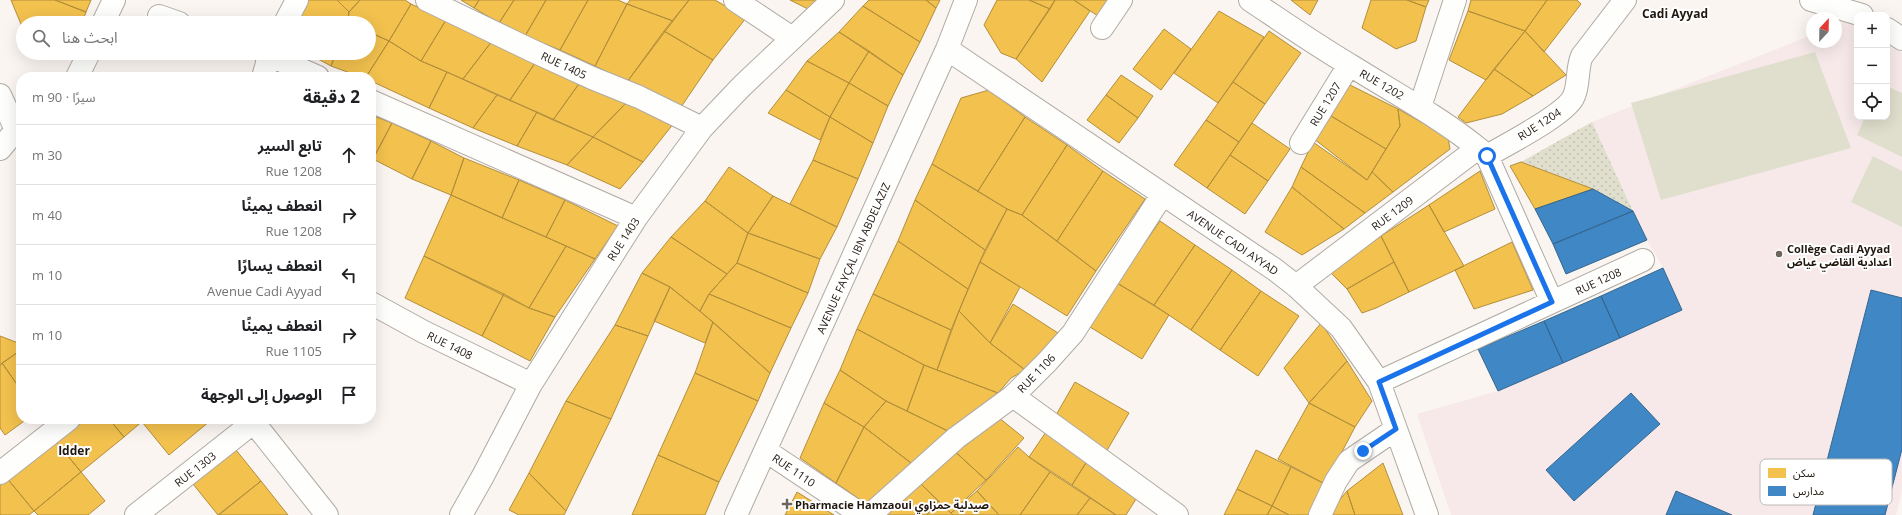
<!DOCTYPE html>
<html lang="ar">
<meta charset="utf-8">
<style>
:root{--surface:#fff;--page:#f6f6f6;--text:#202124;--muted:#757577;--line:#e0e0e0}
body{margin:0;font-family:"Open Sans","Noto Sans Arabic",sans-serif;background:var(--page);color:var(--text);direction:rtl}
.controls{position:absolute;right:12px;top:12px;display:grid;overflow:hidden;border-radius:8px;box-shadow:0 4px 16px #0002}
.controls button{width:36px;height:36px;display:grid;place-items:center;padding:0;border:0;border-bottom:1px solid var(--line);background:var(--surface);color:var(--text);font:20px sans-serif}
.compass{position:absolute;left:1806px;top:12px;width:36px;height:36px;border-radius:50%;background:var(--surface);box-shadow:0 4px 16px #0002;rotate:22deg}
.stop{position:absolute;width:12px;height:12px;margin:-9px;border:3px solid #1a73e8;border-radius:50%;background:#fff}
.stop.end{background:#1a73e8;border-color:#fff;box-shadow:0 1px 4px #0008}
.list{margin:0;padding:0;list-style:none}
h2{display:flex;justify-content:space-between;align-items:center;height:52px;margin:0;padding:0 16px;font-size:17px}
h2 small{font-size:13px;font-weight:400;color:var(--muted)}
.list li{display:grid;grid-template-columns:26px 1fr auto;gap:12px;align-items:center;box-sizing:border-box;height:60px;padding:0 16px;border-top:1px solid var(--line)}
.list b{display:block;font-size:15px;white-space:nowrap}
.list p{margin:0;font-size:13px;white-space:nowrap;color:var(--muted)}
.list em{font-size:13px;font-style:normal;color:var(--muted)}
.icon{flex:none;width:22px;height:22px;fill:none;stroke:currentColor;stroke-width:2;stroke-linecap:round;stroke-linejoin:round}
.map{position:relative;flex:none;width:1902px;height:515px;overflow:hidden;direction:ltr}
.search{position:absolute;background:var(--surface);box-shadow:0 4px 16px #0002;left:16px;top:16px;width:360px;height:44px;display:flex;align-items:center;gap:10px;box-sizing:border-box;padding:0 14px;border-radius:22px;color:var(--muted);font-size:15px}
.panel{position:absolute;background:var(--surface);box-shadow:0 4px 16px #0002;left:16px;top:72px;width:360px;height:352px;border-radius:16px;direction:rtl}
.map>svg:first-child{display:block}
.education{fill:#f7e9e9}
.park{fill:#e0dfcd}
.garden{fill:url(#garden-dots)}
.homes{fill:#f2c14e;stroke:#b38e3b}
.schools{fill:#3f88c5;stroke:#36668e}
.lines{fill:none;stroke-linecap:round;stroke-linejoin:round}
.minor-casing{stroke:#b0aaa3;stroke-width:24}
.minor{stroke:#fefefd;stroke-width:22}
.route{stroke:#1a73e8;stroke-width:5}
.poi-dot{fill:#6d655e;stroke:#fff;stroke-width:1.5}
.labels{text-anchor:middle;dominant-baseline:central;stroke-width:4;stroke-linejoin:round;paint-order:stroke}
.street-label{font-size:11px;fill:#21180f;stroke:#fff}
.poi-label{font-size:11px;font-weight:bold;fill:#21180f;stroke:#fff;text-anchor:start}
.neighbourhood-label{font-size:12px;font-weight:bold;fill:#21180f;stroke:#fff}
.key{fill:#fff;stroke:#bcbab7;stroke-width:1}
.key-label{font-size:11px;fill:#21180f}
</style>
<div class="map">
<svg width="1902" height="515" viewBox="0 0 1902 515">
<defs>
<pattern id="garden-dots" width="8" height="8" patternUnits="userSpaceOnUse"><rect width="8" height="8" fill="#e0dfcd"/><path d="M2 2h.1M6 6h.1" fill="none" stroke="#c0bfaf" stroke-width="1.8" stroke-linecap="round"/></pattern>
</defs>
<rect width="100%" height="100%" fill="#faf5f0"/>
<!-- education -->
<path class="education" d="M1850 20 1857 24V117H1887V43L1902 53V490L1896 515H1451L1417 414 1498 391 1682 310 1663 268 1647 240 1592 122 1812 35V42H1836V26Z"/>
<!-- park -->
<path class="park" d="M1815 52 1851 148 1661 200 1631 103Z
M1887 86 1902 93V157L1857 135 1865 117H1887Z
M1873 156 1902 171V227L1851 202Z"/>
<!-- garden -->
<path class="garden" d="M1592 122 1633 211 1593 189 1521 162Z"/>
<!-- homes -->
<path class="homes" d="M11 0H55L86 12 82 23H23V29Z
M55 0H91L86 12Z
M305 0H337L349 12 347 23H317L294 13Z
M337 0H360L349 12Z
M360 0H405L411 4 389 41 369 32V23H348L349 12Z
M461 0H479L474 8Z
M479 0H514L499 23 474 8Z
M514 0H546L525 36 499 23Z
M546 0H588L560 50 525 36Z
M588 0H618L627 4 595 66 560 50Z
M630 0H689L673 21 627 4Z
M689 0H715L746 18 713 60 664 31Z
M790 0H829L816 13Z
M869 0H926L936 8 920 42 863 6Z
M926 0H940L936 8Z
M997 0H1029L1050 9 1016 59 1001 53 984 25Z
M1029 0H1055L1050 9Z
M1055 0H1074L1090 11 1042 82 1016 59Z
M1074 0H1112L1101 18Z
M1291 0H1318L1310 15Z
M1371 0H1407L1426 7 1416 41 1396 49 1362 28Z
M1407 0H1429L1426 7Z
M1471 0H1547L1525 31 1468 11Z
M1547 0H1577L1581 4 1544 52 1525 31Z
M411 4 446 20 421 61 389 41Z
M627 4 673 21 627 82 595 66Z
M863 6 920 42 903 75 839 32Z
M1219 11 1264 37 1218 103 1174 73Z
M1468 11 1525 31 1486 80 1449 60Z
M294 13 317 23H290Z
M446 20 492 41 463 79 421 61Z
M1164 29 1191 49 1161 90 1133 69Z
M664 31 713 60 681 107 627 82Z
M1269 31 1301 53 1265 104 1233 82Z
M1525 31 1566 75 1533 96 1494 69Z
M369 32 389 41 366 77H361L331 66 336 53H369Z
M839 32 869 51 849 83 807 61Z
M389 41 421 61 447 72 429 108 371 81V77H366Z
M492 41 537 60 510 100 463 79Z
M869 51 903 75 888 106 849 83Z
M307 53H336L331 66Z
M537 60 581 81 553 120 510 100Z
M807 61 849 83 830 117 786 90Z
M1494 69 1533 96 1502 114 1466 123 1458 117Z
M447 72 497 95 473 128 429 108Z
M1121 75 1153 96 1138 118 1106 95Z
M581 81 626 103 593 137 553 120Z
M1233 82 1265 104 1239 142 1206 120Z
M849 83 888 106 873 143 830 117Z
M1348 84 1398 109 1400 126 1386 149 1331 116Z
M786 90 830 117 820 140 768 113Z
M989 90 1025 117 978 191 932 164 961 98Z
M497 95 537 112 517 146 473 128Z
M1106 95 1138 118 1119 143 1087 120Z
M626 103 674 123 643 162 593 137Z
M1398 109 1448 137 1450 149 1393 192 1372 172 1400 126Z
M537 112 593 137 567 165 517 146Z
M371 115 392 123 373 159 371 158Z
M1331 116 1386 149 1367 180 1314 139Z
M830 117 873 143 858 179 813 160Z
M1025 117 1067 145 1022 215 1007 209 978 191Z
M1206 120 1239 142 1207 188 1174 165Z
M392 123 431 141 412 179 373 159Z
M1252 123 1290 149 1268 181 1230 155Z
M593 137 643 162 620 189 567 165Z
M431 141 464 158 451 195 412 179Z
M1313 142 1367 180 1372 172 1393 192 1365 213 1301 167Z
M1067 145 1103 171 1057 241 1022 215Z
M1230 155 1268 181 1245 214 1207 188Z
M464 158 519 180 502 218 451 195Z
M813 160 858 179 837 227 790 204Z
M1521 162 1593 189 1535 209 1510 166Z
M932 164 1007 209 985 250 915 200Z
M729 167 773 196 748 233 705 201Z
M1301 167 1365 213 1344 229 1292 187Z
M1103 171 1145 199 1096 271 1057 241Z
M1480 171 1495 209 1444 232 1429 205Z
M519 180 565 200 546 237 502 218Z
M1292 187 1344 229 1302 255 1265 232Z
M451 195 566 246 529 308 424 256Z
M773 196 837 227 820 259 748 233Z
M565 200 618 226 595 259 546 237Z
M915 200 985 250 968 289 898 241Z
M705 201 748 233 737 263 727 274 671 237Z
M1429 205 1464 266 1409 292 1381 236Z
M1007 209 1022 215 1096 271 1067 316 980 262Z
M1160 221 1195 245 1154 305 1117 283Z
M748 233 820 259 808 293 737 263Z
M1381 236 1394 262 1347 289 1330 272Z
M671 237 727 274 709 294 700 311 670 287 642 273Z
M898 241 968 289 951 330 873 294Z
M1512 242 1533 290 1474 309 1455 270Z
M1195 245 1232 270 1191 330 1154 305Z
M566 246 595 259 555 317 529 308Z
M424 256 504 294 482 336 405 298Z
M980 262 1020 287 990 343 959 311Z
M1394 262 1409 292 1376 308 1362 313 1347 289Z
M737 263 808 293 791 328 709 294Z
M1232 270 1261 291 1220 350 1191 330Z
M642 273 670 287 648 336 615 325Z
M1117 283 1169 315 1142 359 1090 327Z
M670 287 713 322 705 343 654 321Z
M1261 291 1299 316 1258 376 1220 350Z
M504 294 529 308 555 317 530 361 482 336Z
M709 294 791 328 770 373 700 311Z
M873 294 951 330 937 370 924 365 857 329Z
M1013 304 1058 333 1025 370 990 343Z
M959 311 990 343 1025 370 1011 378 998 393 937 370Z
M713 322 770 373 758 401 695 373Z
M1321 323 1347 361 1309 403 1284 368Z
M615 325 648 336 611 419 566 401Z
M857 329 924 365 907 411 886 401 840 370Z
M0 336 21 344V350L0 365Z
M21 350V390L2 363Z
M1347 361 1372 401 1355 427 1309 403Z
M2 363 21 390V419H27L5 435 0 428V365Z
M924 365 937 370 998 393 950 432 907 411Z
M840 370 886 401 864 427 824 403Z
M695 373 758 401 719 482 658 455Z
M1075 382 1129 413 1106 452 1052 422Z
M566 401 611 419 566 511 529 473Z
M886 401 950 432 911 463 864 427Z
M824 403 864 427 836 483 800 458Z
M1309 403 1355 427 1325 484 1278 459Z
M993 413 1024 438 986 480 950 447Z
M76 419H109L124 437 81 472 53 438Z
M109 419H145L124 437Z
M145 419H209L210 421 169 455 142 422Z
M864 427 911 463 868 505 836 483Z
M1048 429 1089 458 1072 485 1029 457Z
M53 438 81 472 34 511 6 477Z
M232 445 261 481 218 515 189 479Z
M950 447 986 480 951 513 918 481Z
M1018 447 1029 457 1050 472 1020 515H999L977 491Z
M1256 450 1291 467 1272 506 1237 489Z
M658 455 719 482 705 515H632Z
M1089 458 1141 491 1126 515H1116L1072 485Z
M1383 463 1403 515H1355L1347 491Z
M1291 467 1325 484 1309 515H1289L1272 506Z
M81 472 105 501 88 515H38L34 511Z
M1050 472 1090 498 1077 515H1020Z
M529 473 566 511 564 515H519L509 510Z
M6 477 34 511 29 515H0V481Z
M261 481 288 515H219Z
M918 481 938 501 927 515H885Z
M1237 489 1272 506 1267 515H1224Z
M977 491 999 515H953L951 513Z
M1347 491 1355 515H1327Z
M797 492 834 515H785Z
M1090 498 1116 515H1077Z
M938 501 951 513 953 515H927Z
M1272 506 1289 515H1267Z"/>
<!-- schools -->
<path class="schools" d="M1593 189 1633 211 1553 244 1535 209Z
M1633 211 1647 240 1566 274 1553 244Z
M1663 268 1682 310 1620 338 1601 296Z
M1871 290 1902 298V449L1885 515H1813Z
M1601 296 1620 338 1563 363 1544 321Z
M1544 321 1563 363 1498 391 1478 349Z
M1631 393 1660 424 1574 501 1546 470Z
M1676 491 1732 515H1666Z"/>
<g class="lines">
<defs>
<path id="minor" d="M427 0 533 51 592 78 639 97 702 128
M735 0 792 38
M1250 0C1283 22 1316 45 1350 65 1393 92 1438 116 1478 148
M1811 0 1862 15
M159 16 179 23
M103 23 114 0
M285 23 297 0
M1102 28 1121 0
M1887 29 1902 39
M947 49 1274 269 1296 286 1341 328 1379 382 1427 515
M264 53 318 77
M77 77 89 53
M263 77 270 53
M0 95 16 130 21 137
M371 101 636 218
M1420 107 1455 0
M1301 143 1349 65
M0 149 16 130
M1487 156C1507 144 1563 116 1573 98 1580 85 1576 69 1582 56L1625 0
M1296 286 1478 148 1487 156 1552 302
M371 303 424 332 531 384
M1379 382 1643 260
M1013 396 1177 515
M251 419 327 515
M766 451 862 515
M0 473 69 419
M136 515 254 422
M461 515 483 476 531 384 636 218 702 128 742 86 833 0
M736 515 947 49 966 0
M870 515 956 438 1013 396 1047 362 1073 333 1162 195
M1320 515 1336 481 1349 461 1396 429"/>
</defs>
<!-- minor casing -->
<use href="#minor" class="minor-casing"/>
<!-- minor -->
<use href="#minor" class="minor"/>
</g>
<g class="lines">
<!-- route -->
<path class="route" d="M1363 451 1396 429 1379 382 1552 302 1487 156"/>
</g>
<!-- markers -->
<g class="poi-dot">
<circle cx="1779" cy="254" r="4"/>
<path d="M785 498h4v4h4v4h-4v4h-4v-4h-4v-4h4z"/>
</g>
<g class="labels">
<!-- street labels -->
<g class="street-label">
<text transform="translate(564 65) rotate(25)">RUE 1405</text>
<text transform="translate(1382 84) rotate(30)">RUE 1202</text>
<text transform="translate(1325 104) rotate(-59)">RUE 1207</text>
<text transform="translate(1539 124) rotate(-33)">RUE 1204</text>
<text transform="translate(1392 213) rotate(-37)">RUE 1209</text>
<text transform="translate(623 239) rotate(-57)">RUE 1403</text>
<text transform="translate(1233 242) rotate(34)">AVENUE CADI AYYAD</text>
<text transform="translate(853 258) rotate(-66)">AVENUE FAYÇAL IBN ABDELAZIZ</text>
<text transform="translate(1598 281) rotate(-25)">RUE 1208</text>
<text transform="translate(450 345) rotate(26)">RUE 1408</text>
<text transform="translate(1036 373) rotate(-46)">RUE 1106</text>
<text transform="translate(195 469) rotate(-38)">RUE 1303</text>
<text transform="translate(794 470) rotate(34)">RUE 1110</text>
</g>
<!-- poi labels -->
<g class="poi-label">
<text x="1787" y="248">Collège Cadi Ayyad<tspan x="1787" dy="13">اعدادية القاضي عياض</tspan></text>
<text x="795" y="504">Pharmacie Hamzaoui صيدلية حمزاوي</text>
</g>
<!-- neighbourhood labels -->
<g class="neighbourhood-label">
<text x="1675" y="13">Cadi Ayyad</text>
<text x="74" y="450">Idder</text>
</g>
</g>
<!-- legend -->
<rect x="1760" y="459" width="132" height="46" rx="6" class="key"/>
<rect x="1768" y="468" width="18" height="10" fill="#f2c14e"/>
<rect x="1768" y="486" width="18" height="10" fill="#3f88c5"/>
<g class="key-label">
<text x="1793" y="477">سكن</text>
<text x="1793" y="495">مدارس</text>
</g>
</svg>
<div class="controls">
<button>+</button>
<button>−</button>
<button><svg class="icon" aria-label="locate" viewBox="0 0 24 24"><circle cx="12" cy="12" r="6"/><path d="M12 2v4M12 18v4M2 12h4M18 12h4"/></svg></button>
</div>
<svg class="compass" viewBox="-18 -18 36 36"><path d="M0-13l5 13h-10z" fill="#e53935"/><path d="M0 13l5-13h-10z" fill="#757577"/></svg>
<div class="stop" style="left:1487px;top:156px"></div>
<div class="stop end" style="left:1363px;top:451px"></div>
<div class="search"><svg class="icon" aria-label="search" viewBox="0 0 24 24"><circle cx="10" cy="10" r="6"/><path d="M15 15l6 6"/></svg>ابحث هنا</div>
<section class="panel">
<h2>2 دقيقة<small>سيرًا · 90 m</small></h2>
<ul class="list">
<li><svg class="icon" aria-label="ahead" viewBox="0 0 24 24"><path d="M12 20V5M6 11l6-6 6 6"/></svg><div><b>تابع السير</b><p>Rue 1208</p></div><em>30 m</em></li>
<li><svg class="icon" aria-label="right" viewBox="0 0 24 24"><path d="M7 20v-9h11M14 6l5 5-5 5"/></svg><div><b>انعطف يمينًا</b><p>Rue 1208</p></div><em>40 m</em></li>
<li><svg class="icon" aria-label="left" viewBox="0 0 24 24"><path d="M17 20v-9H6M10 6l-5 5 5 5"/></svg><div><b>انعطف يسارًا</b><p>Avenue Cadi Ayyad</p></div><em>10 m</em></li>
<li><svg class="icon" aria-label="right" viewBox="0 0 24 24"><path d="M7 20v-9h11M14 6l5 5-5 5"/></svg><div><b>انعطف يمينًا</b><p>Rue 1105</p></div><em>10 m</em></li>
<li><svg class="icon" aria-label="arrive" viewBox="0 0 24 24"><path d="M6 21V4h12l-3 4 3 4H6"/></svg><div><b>الوصول إلى الوجهة</b></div></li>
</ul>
</section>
</div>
